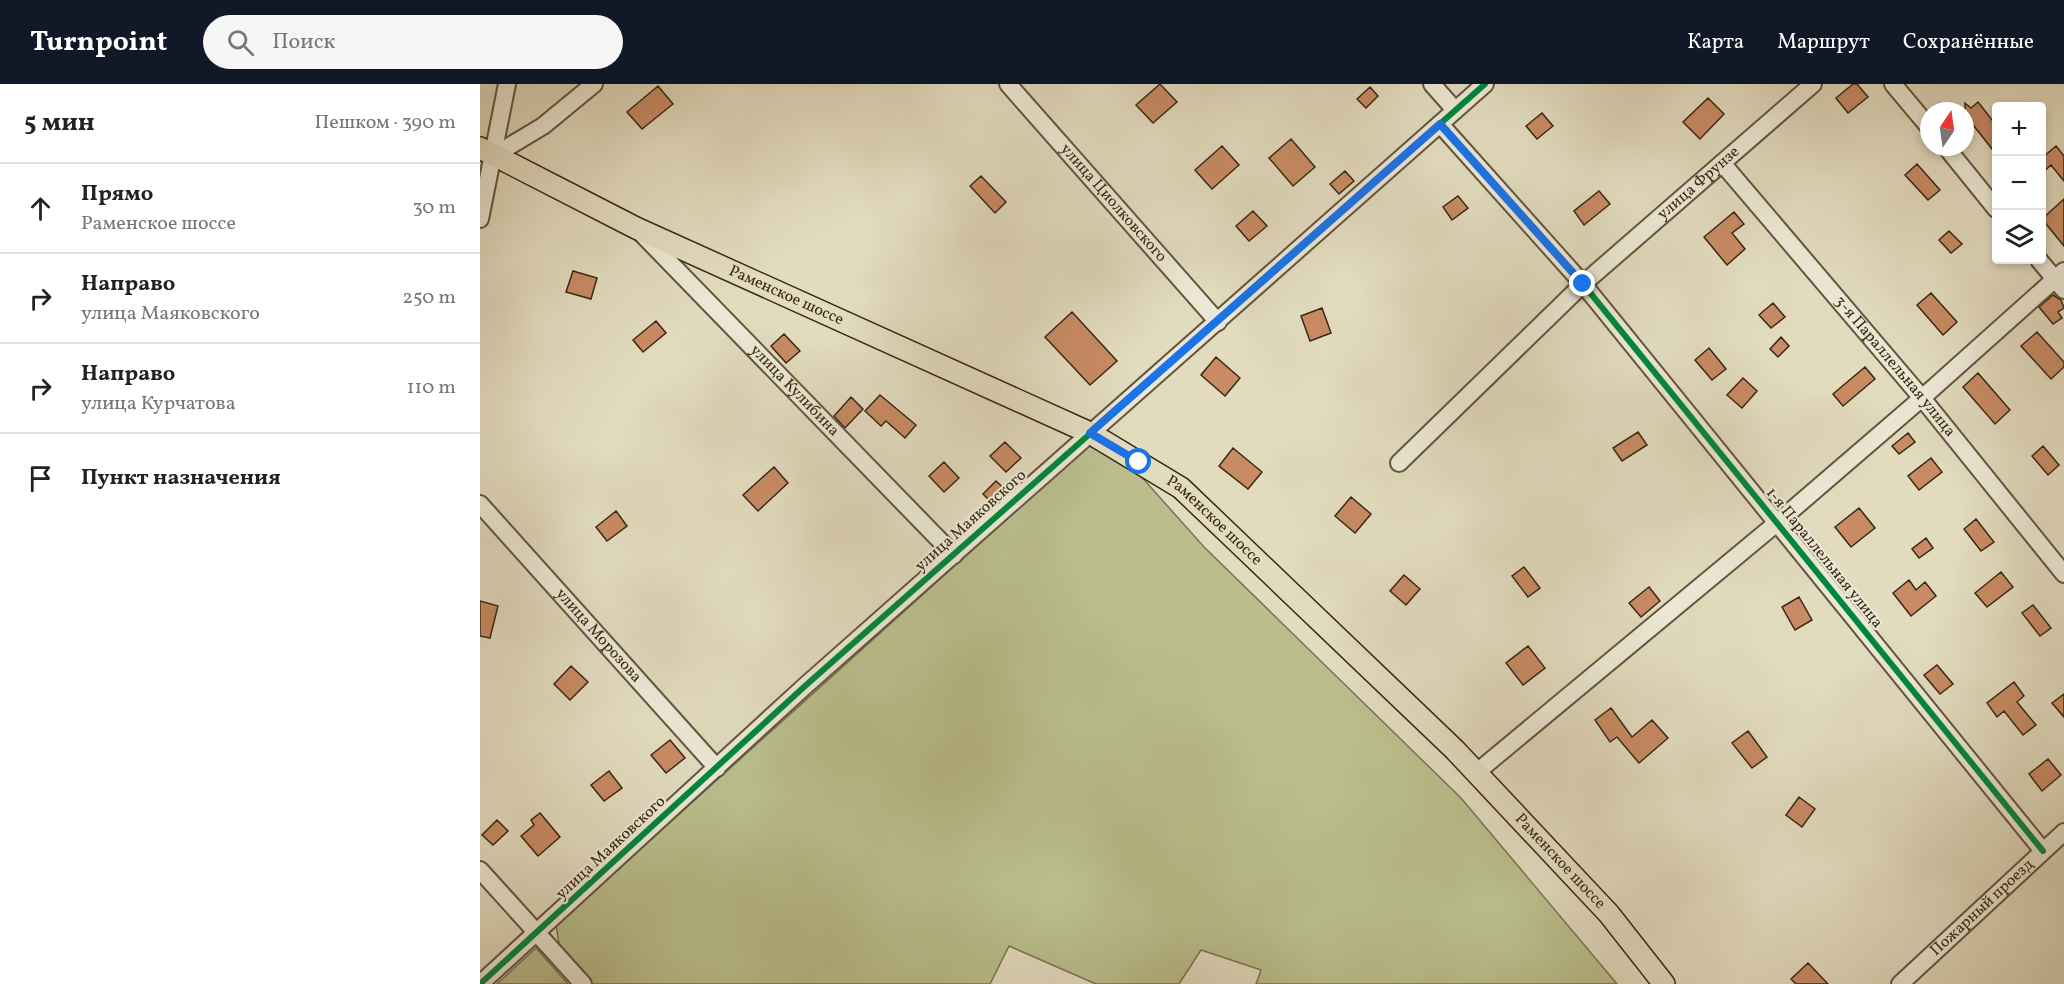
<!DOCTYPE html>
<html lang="ru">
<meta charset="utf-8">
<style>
:root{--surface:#fff;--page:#f6f6f6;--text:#222;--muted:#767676;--line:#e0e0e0;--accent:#111827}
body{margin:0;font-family:Vollkorn,serif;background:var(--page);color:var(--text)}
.controls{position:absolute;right:18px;top:18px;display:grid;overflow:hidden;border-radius:6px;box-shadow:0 3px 9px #0003}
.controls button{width:54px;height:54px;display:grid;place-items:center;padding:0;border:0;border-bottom:2px solid var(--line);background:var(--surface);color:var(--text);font:30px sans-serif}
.compass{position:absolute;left:1440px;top:18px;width:54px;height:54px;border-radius:50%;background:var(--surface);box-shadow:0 3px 9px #0003;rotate:13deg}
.stop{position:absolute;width:18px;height:18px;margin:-14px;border:4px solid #1a73e8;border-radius:50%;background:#fff}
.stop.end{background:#1a73e8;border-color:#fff;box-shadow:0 2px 6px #0008}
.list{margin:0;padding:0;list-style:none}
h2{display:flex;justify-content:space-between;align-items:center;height:78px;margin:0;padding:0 24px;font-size:26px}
h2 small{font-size:20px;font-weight:400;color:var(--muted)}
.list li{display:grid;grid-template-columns:39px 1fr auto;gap:18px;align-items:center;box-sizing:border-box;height:90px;padding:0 24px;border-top:2px solid var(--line)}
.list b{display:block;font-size:22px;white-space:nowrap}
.list p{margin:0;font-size:20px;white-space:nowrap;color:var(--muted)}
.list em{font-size:20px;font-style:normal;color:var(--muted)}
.icon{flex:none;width:33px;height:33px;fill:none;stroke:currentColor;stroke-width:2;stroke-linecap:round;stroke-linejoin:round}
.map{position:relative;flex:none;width:1584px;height:900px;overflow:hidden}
header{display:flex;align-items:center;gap:36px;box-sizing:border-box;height:84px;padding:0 30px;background:var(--accent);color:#fff}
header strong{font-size:28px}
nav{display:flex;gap:33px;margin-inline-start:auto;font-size:21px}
.search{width:420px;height:54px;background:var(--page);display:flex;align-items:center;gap:15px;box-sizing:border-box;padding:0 21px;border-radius:33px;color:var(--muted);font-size:22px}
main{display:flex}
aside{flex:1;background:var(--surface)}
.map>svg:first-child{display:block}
.green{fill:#babe8d;stroke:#787351;stroke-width:1.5}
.building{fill:#c88b64;stroke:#372815;stroke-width:1.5}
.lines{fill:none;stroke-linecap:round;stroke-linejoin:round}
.minor-casing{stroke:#62553f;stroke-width:20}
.major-casing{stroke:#372815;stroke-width:24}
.minor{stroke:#ece8d5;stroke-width:16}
.major{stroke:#e2dbbe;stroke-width:21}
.cycleway-casing{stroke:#ece8d5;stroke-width:10}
.cycleway{stroke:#00873e;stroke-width:6}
.route{stroke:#1a73e8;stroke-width:8}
.labels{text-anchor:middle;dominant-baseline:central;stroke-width:4.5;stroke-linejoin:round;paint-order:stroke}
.street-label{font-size:16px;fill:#372815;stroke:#ece8d5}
</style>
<header>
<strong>Turnpoint</strong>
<div class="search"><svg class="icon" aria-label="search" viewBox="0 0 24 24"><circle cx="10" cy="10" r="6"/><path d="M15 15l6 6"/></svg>Поиск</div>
<nav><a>Карта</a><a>Маршрут</a><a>Сохранённые</a></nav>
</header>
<main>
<aside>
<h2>5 мин<small>Пешком · 390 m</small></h2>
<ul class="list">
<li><svg class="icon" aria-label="ahead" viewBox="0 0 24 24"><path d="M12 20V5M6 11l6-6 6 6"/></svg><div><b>Прямо</b><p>Раменское шоссе</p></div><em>30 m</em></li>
<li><svg class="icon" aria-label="right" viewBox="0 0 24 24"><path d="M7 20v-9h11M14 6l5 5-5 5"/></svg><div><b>Направо</b><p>улица Маяковского</p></div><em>250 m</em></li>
<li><svg class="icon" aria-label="right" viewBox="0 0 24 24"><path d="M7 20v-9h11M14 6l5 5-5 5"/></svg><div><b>Направо</b><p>улица Курчатова</p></div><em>110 m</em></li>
<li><svg class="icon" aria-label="arrive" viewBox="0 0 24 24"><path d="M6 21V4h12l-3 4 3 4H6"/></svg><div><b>Пункт назначения</b></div></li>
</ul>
</aside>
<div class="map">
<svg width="1584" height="900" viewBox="0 0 1584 900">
<rect width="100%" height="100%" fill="#e2dbbe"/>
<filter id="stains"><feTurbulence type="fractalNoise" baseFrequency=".00333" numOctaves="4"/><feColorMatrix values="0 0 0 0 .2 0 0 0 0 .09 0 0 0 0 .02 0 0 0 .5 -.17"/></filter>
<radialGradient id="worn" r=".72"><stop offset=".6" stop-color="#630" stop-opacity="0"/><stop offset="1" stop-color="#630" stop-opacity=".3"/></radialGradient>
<!-- green -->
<path class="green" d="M612 358 659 390 724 463 981 714 1137 900H776L781 886 721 866 699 900H616L529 862 510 900H112L80 866 76 841Z
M56 864 88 900H17Z"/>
<!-- building -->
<path class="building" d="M680 0 697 18 673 39 656 21Z
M1373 0H1377L1388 13 1368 29 1356 14Z
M178 2 193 20 162 45 147 28Z
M890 3 898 12 886 24 877 15Z
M1228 14 1244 30 1220 55 1203 38Z
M1498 18 1516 41V70L1490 37 1485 42V19L1491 24Z
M1062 29 1073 42 1057 55 1046 42Z
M811 55 835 83 813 102 789 74Z
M742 62 759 81 732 105 715 86Z
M1576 62 1584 72V97L1571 81 1562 89V74Z
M1437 80 1460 106 1448 116 1425 91Z
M865 87 874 97 859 110 850 100Z
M501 92 526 118 515 129 490 102Z
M1119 107 1130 120 1104 141 1094 127Z
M978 112 988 124 972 136 963 123Z
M1584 115V162L1562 135Z
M773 127 787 142 769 157 756 142Z
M1254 128 1264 140 1252 149 1265 165 1247 181 1224 153Z
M1469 147 1482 160 1471 169 1459 156Z
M93 187 117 194 111 215 86 208Z
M1451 209 1477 238 1463 251 1437 221Z
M1573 211 1581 216 1584 224 1578 228 1582 234 1573 240 1559 223Z
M1293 219 1305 233 1291 244 1279 231Z
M842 224 851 249 830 257 821 232Z
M592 228 637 277 610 301 565 253Z
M176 237 186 249 163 268 153 256Z
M1557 248 1584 278V283L1571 295 1541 262Z
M304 250 320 267 306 279 291 262Z
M1301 253 1309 262 1298 273 1290 265Z
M1229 264 1246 285 1232 296 1215 276Z
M736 273 760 294 745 312 721 291Z
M1385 283 1395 295 1363 322 1353 310Z
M1498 289 1530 326 1515 340 1483 303Z
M1263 294 1277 307 1262 324 1247 311Z
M400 311 436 341 425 354 406 337 401 342 385 327Z
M371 313 383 325 365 344 354 332Z
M1158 348 1167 361 1142 377 1133 364Z
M1428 349 1435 358 1419 370 1412 362Z
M525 358 541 374 526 388 510 372Z
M1563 362 1579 381 1568 391 1552 372Z
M753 364 782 388 768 405 739 382Z
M1451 374 1462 388 1439 406 1428 392Z
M464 378 479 394 464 408 449 392Z
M294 383 308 399 278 427 263 411Z
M516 397 528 408 514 421 503 410Z
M871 413 891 430 875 449 855 432Z
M1379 424 1395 444 1371 463 1355 443Z
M136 427 147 442 127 457 116 443Z
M1496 435 1514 458 1501 467 1484 445Z
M1446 454 1453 464 1439 474 1432 465Z
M1044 483 1060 504 1048 513 1032 492Z
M1521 488 1533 503 1507 523 1495 509Z
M924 491 940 505 926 521 910 507Z
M1429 496 1436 506 1445 498 1456 512 1431 532 1413 509Z
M1169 503 1180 517 1161 533 1149 519Z
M1319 513 1332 536 1315 546 1302 523Z
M0 517 18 522 10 554 0 552Z
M1553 521 1571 544 1560 552 1542 529Z
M1048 562 1065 584 1043 601 1026 579Z
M1457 581 1473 600 1460 610 1444 591Z
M91 582 108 598 90 616 74 600Z
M1534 598 1544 612 1537 618 1556 641 1543 651 1524 627 1517 633 1507 619Z
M1584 610V633L1572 619Z
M1131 624 1152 653 1172 636 1188 654 1159 679 1137 653 1130 658 1115 636Z
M1268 647 1287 673 1272 684 1252 659Z
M190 656 205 674 186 689 171 671Z
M1568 675 1581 691 1562 707 1549 690Z
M129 687 142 704 124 717 111 701Z
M1319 713 1335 725 1322 743 1306 731Z
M60 729 80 753 58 772 41 752 54 741 51 736Z
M17 736 28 747 13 761 2 751Z
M1328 879 1348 900H1316L1311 895Z"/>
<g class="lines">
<defs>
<g id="minor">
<path id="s1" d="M528 0 738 238"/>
<path d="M952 0 975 26"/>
<path d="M1413 0 1449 43"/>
<path d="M960 40 1103 200 1563 767"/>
<path d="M1466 63 1516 125"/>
<path d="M13 72 63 42 114 0"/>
<path id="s2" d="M1242 79 1442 314 1584 490"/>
<path d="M0 135 27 0"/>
<path id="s3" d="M161 149 474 471"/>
<path d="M1559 176 1584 206"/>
<path id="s4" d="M919 379 1103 200 1333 0"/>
<path id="s5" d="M0 420 237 684"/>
<path d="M997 688 1298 438 1442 314 1584 187"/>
<path d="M0 786 103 900"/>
<path d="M0 900 325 602 1005 0"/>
<path id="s6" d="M1420 900 1584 748"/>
</g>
<g id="major">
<path id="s7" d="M0 64 156 144 610 349 701 404 975 666 1129 830 1184 900"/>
</g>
</defs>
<!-- minor casing -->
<use href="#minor" class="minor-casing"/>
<!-- major casing -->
<use href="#major" class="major-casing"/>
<!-- minor -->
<use href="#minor" class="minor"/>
<!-- major -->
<use href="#major" class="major"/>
<defs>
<path id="cycleway" d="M960 40 1103 200 1563 767
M0 900 325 602 1005 0"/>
</defs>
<!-- cycleway casing -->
<use href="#cycleway" class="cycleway-casing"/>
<!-- cycleway -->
<use href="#cycleway" class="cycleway"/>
</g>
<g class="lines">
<!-- route -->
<path class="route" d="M659 378 610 349 960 40 1103 200"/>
</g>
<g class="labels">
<!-- street labels -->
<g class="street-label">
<text stroke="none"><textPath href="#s4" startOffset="410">улица Фрунзе</textPath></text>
<text stroke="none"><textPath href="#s1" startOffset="159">улица Циолковского</textPath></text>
<text stroke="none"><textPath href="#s7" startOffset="340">Раменское шоссе</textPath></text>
<text stroke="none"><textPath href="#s2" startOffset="267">3-я Параллельная улица</textPath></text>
<text stroke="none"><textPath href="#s3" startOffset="220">улица Кулибина</textPath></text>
<text transform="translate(491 437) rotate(-42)">улица Маяковского</text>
<text stroke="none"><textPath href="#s7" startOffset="826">Раменское шоссе</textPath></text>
<text transform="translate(1344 474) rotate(51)">1-я Параллельная улица</text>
<text stroke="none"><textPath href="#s5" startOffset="177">улица Морозова</textPath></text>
<text transform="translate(131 764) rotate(-43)">улица Маяковского</text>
<text stroke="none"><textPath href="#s7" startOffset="1312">Раменское шоссе</textPath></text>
<text stroke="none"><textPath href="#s6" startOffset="112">Пожарный проезд</textPath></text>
</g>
</g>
<rect width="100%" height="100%" filter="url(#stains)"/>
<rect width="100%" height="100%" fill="url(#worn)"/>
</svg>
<div class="controls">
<button>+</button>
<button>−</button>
<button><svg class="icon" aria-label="layers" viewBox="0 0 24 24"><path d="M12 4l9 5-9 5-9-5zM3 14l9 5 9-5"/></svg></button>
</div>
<svg class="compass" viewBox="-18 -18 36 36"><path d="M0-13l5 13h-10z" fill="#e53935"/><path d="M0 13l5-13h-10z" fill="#767676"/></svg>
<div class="stop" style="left:659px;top:378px"></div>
<div class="stop end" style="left:1103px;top:200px"></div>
</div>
</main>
